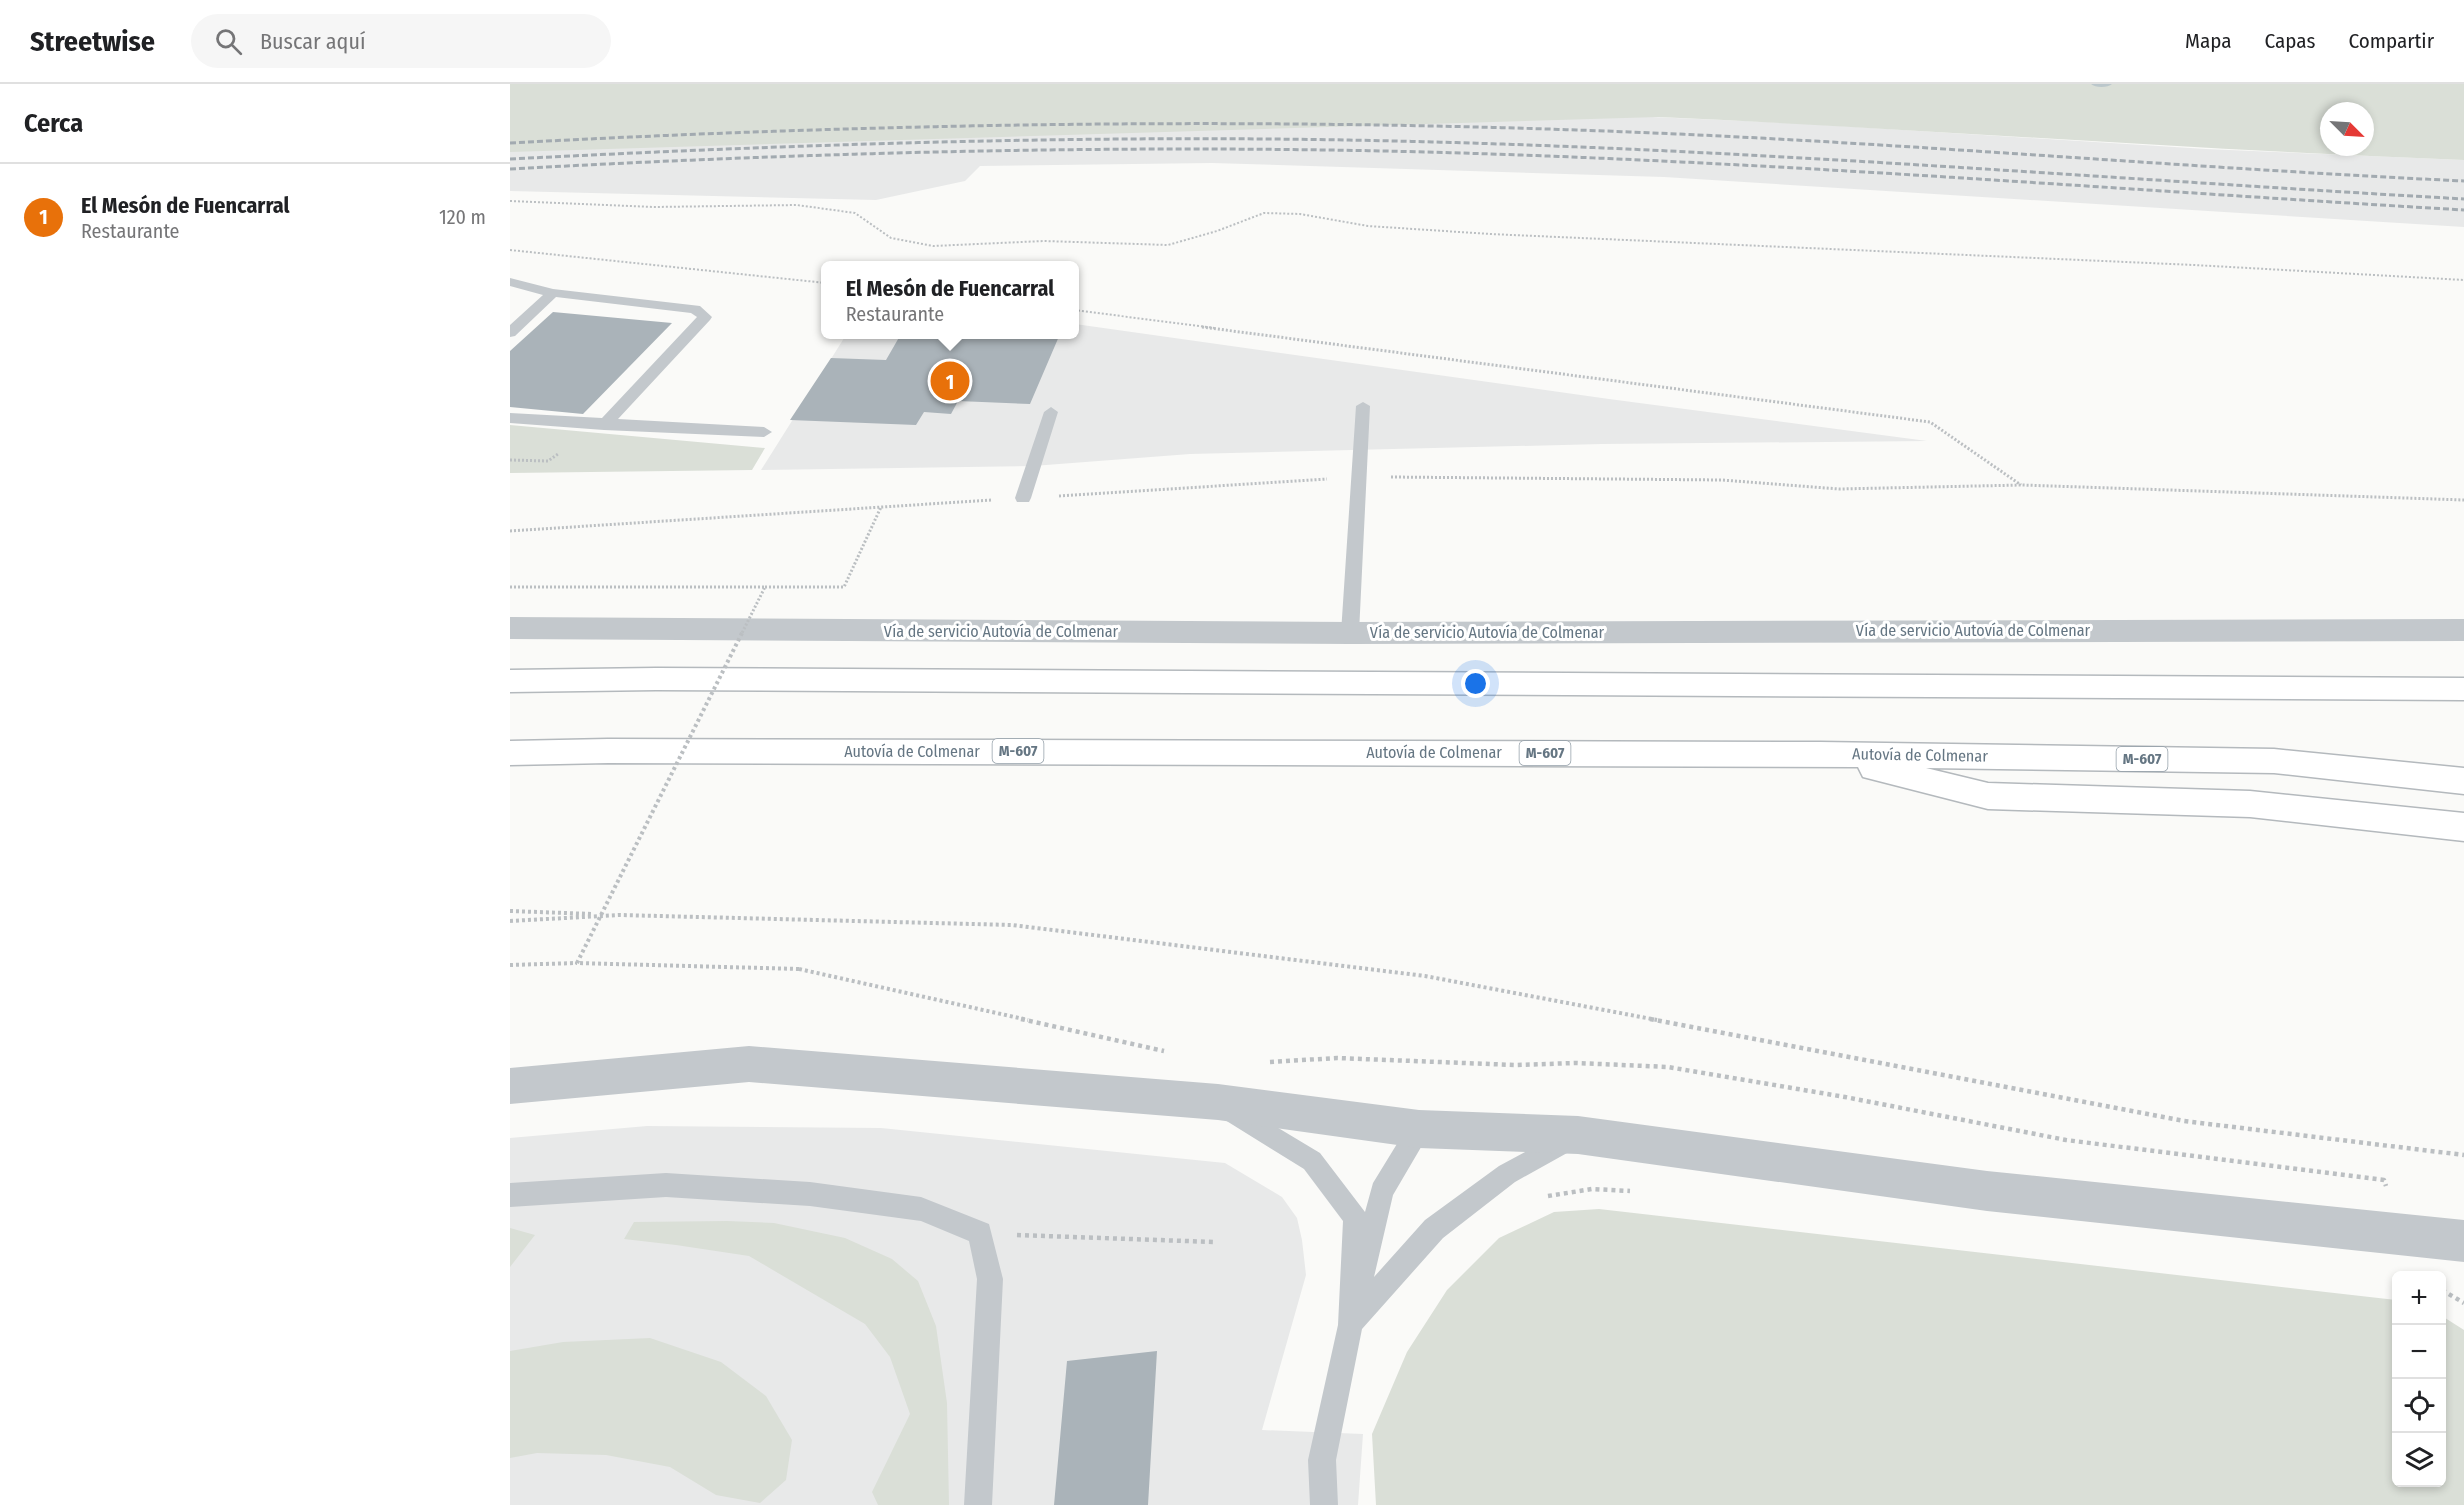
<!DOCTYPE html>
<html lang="es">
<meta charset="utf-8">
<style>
:root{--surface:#fff;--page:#f6f6f6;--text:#202124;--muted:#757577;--line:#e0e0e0;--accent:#e4572e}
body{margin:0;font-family:"Fira Sans Condensed",sans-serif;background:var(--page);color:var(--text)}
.controls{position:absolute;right:18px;bottom:18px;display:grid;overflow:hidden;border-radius:9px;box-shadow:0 3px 9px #0003}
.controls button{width:54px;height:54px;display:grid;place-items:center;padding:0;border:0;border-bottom:2px solid var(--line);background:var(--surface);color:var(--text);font:30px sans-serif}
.compass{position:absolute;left:1810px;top:18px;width:54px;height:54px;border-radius:50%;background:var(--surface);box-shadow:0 3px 9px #0003;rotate:114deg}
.you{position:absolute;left:966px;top:600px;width:21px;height:21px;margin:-15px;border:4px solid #fff;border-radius:50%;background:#1a73e8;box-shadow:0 0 0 9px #1a73e833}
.badge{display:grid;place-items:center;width:39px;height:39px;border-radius:50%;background:var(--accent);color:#fff;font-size:20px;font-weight:700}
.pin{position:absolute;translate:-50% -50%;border:3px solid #fff;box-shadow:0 2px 6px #0006}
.popup{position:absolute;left:311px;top:177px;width:258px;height:78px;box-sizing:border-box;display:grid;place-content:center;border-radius:9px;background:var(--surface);filter:drop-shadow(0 2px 4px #0005);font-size:20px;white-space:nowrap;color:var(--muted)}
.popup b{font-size:22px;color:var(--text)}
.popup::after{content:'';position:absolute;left:50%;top:100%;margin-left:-12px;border:12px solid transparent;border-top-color:var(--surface)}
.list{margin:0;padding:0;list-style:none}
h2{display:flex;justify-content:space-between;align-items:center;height:78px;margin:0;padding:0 24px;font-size:26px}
h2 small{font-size:20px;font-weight:400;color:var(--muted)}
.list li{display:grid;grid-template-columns:39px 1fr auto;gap:18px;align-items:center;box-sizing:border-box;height:108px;padding:0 24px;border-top:2px solid var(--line)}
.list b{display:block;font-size:22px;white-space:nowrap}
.list p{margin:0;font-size:20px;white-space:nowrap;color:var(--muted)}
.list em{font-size:20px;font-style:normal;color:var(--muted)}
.icon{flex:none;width:33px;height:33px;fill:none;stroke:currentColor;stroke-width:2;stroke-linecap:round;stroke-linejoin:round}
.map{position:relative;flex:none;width:1954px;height:1421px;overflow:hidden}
header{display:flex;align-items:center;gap:36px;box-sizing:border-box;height:84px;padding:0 30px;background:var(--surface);border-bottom:2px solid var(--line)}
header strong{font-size:28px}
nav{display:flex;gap:33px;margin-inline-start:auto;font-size:21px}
.search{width:420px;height:54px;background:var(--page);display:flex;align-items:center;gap:15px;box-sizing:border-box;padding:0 21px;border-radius:33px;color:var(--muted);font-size:22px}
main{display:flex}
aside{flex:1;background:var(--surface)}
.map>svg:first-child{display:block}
.built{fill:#e8e9e9}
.green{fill:#dadfd7;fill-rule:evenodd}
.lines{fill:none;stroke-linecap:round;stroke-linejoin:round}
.stream{fill:#bbc7cb;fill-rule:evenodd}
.building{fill:#aab3b9}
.highway-casing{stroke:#b4b9bd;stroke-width:3}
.path-far3{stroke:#bbbfc2;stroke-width:2;stroke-dasharray:2 2;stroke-linecap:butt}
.path-far2{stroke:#bbbfc2;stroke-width:3;stroke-dasharray:2 2;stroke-linecap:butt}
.path-far1{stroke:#bbbfc2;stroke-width:4;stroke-dasharray:3 3;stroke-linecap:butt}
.path{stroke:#bbbfc2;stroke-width:4.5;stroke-dasharray:4 4;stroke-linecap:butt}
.lane{fill:#c3c8cc;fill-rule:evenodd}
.street{fill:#c3c8cc;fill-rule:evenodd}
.highway{fill:#fff;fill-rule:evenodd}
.rail{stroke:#a2aab0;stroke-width:3;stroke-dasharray:6 3;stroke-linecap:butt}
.path-bridge-far1{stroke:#bbbfc2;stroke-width:3;stroke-dasharray:2 2;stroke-linecap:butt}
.path-bridge{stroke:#bbbfc2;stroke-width:4;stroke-dasharray:3 3;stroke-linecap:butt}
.labels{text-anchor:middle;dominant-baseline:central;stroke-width:6;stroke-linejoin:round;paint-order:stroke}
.shield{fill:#fff;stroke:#939fa8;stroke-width:1.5}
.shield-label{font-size:15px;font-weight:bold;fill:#657683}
.street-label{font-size:16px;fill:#657683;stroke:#fff}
</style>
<header>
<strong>Streetwise</strong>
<div class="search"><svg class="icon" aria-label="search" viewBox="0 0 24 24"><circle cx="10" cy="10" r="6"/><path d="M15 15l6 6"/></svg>Buscar aquí</div>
<nav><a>Mapa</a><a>Capas</a><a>Compartir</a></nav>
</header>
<main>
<aside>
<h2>Cerca<small></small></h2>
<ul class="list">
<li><span class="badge" style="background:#e8710a">1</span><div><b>El Mesón de Fuencarral</b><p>Restaurante</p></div><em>120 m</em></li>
</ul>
</aside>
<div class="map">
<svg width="1954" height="1421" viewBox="0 0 1954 1421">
<rect width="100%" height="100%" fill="#fafaf8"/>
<!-- built -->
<path class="built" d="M906 23 1282 39 1696 65 1954 76V143L1154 93 702 79 470 82 455 97 366 116 0 107V36Z
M565 240 1099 315 1417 357 1092 360 680 370 523 382 251 386 336 251 564 250Z
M137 1042 371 1044 715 1079 772 1113 787 1134 792 1156 796 1191 752 1346 853 1350 848 1421H0V1054Z"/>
<!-- green -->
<path class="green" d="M0 0H1954V76C1685 66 1417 45 1148 33L0 68ZM1819 27H1855V63H1819Z
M0 341 255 364 242 386 0 389Z
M1089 1125 1886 1216V1398H1932V1232L1954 1246V1421H866L862 1350 897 1268 937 1206 989 1154 1044 1128Z
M217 1137 264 1139 335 1154 382 1175 408 1197 426 1242 437 1319 439 1421H368L362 1408 400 1330 380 1273 355 1240 239 1172 166 1161 114 1155 124 1138Z
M0 1144 25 1151 0 1183Z
M140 1254 211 1278 256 1312 282 1356 276 1396 250 1419 206 1411 160 1383 96 1371 27 1369 0 1374V1267L53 1258Z"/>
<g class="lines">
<!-- stream -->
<path class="stream" d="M1581 0H1602C1598 4 1585 4 1581 0Z"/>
</g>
<!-- building -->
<path class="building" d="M43 228 162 239 73 330 0 323V267Z
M391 250H550L520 320 448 317 441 330 414 328 406 341 280 336 321 274 376 276Z
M647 1267 638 1421H544L557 1277Z"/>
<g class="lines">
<defs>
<path id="highway" d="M146 584 1954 594V616L146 606 0 608V586Z
M98 655 1310 658 1764 665 1954 684V710L1764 689 1416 684 1478 699 1740 707 1954 729V757L1740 733 1478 725 1353 693 1348 683 98 679 0 681V657Z"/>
</defs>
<!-- highway casing -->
<use href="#highway" class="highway-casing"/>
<!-- path-far3 -->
<path class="path-far3" d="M0 117 144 123 287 121 345 129 381 154 423 162 534 157 658 161 707 147 754 129 790 130 858 142 980 150 1684 181 1954 196
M0 166 316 199
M564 226 704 244"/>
<!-- path-far2 -->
<path class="path-far2" d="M692 243 1420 338 1511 401
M0 376 38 377 48 370
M881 393 1212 396 1329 405 1512 401 1954 416
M549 412 817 395
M0 447 481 416
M255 503H334L371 423"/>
<!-- path-far1 -->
<path class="path-far1" d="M0 827 83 830
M0 837 110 831 502 841 915 892 1147 936
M0 881 67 879
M289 885 518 936"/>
<!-- path -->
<path class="path" d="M511 935 654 967
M1140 935 1674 1037 1954 1071
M760 978 827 974 1005 981 1067 979 1158 983 1335 1013 1556 1056 1874 1096 1876 1102
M1038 1112 1082 1105 1120 1107
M507 1151 704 1158
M1932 1206 1954 1219"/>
<!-- lane -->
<path class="lane" d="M0 194 43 205 190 222 202 233 200 236 108 335 254 343 262 348 254 353 94 346 0 339V329L92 334 187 233 181 229 46 213 5 252 0 253V241L33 211 0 202Z
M853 318 860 322 849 549 846 553 840 555 834 553 831 549 846 322Z
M541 323 548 328 521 414 519 418H507L505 414 534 328Z
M723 1017 810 1069 855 1128 863 1099 901 1037 909 1034 917 1037 921 1045 917 1053 883 1111 864 1193 915 1136 989 1082 1058 1045 1066 1048 1070 1056 1066 1064 1005 1098 933 1154 852 1245 826 1376 828 1421H800L798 1376 828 1241 833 1137 794 1085 715 1036 711 1028 715 1020Z
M156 1089 300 1098 411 1113 479 1140 493 1195 482 1421H454L467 1195 459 1157 411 1137 300 1122 156 1113 0 1123V1099Z"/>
<!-- street -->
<path class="street" d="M0 533 840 538 1954 535V557L840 560 0 555Z
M239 962 708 1000 909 1026 1068 1032 1477 1087 1954 1136V1178L1477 1127 1068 1070 909 1064 708 1036 239 998 0 1020V984Z"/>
<!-- highway -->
<use href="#highway" class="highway"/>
<!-- rail -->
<path class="rail" d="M0 59C373 39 747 33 1120 48 1398 59 1676 84 1954 97
M0 75C295 60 589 50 884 57 1241 65 1597 95 1954 115
M0 85C291 69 583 61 874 67 1235 75 1594 105 1954 126"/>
<!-- path-bridge-far1 -->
<path class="path-bridge-far1" d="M0 503H255L231 551"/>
<!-- path-bridge -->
<path class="path-bridge" d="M232 549 67 879 289 885"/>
</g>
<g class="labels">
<!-- shield labels -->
<g class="shield">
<rect x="482.5" y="655" width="51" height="24" rx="4.5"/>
<rect x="1009.5" y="657" width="51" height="24" rx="4.5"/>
<rect x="1606.5" y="663" width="51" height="24" rx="4.5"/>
</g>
<g class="shield-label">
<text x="508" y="667">M-607</text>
<text x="1035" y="669">M-607</text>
<text x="1632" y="675">M-607</text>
</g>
<!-- street labels -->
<g class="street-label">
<text x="1463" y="546">Vía de servicio Autovía de Colmenar</text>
<text x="491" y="547">Vía de servicio Autovía de Colmenar</text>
<text x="977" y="548">Vía de servicio Autovía de Colmenar</text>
<text x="402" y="667">Autovía de Colmenar</text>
<text x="924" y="668">Autovía de Colmenar</text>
<text transform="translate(1410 671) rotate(1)">Autovía de Colmenar</text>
</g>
</g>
</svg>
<div class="controls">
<button>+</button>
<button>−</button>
<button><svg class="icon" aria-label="locate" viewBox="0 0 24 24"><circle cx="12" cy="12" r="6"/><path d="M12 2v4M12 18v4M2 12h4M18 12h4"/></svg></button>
<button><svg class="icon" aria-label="layers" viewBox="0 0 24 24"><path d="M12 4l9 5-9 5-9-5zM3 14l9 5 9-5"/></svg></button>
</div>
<svg class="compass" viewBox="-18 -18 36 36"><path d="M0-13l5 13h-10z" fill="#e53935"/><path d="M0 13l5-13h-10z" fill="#757577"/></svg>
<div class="you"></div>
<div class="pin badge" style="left:440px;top:297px;background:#e8710a">1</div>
<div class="popup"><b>El Mesón de Fuencarral</b>Restaurante</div>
</div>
</main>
